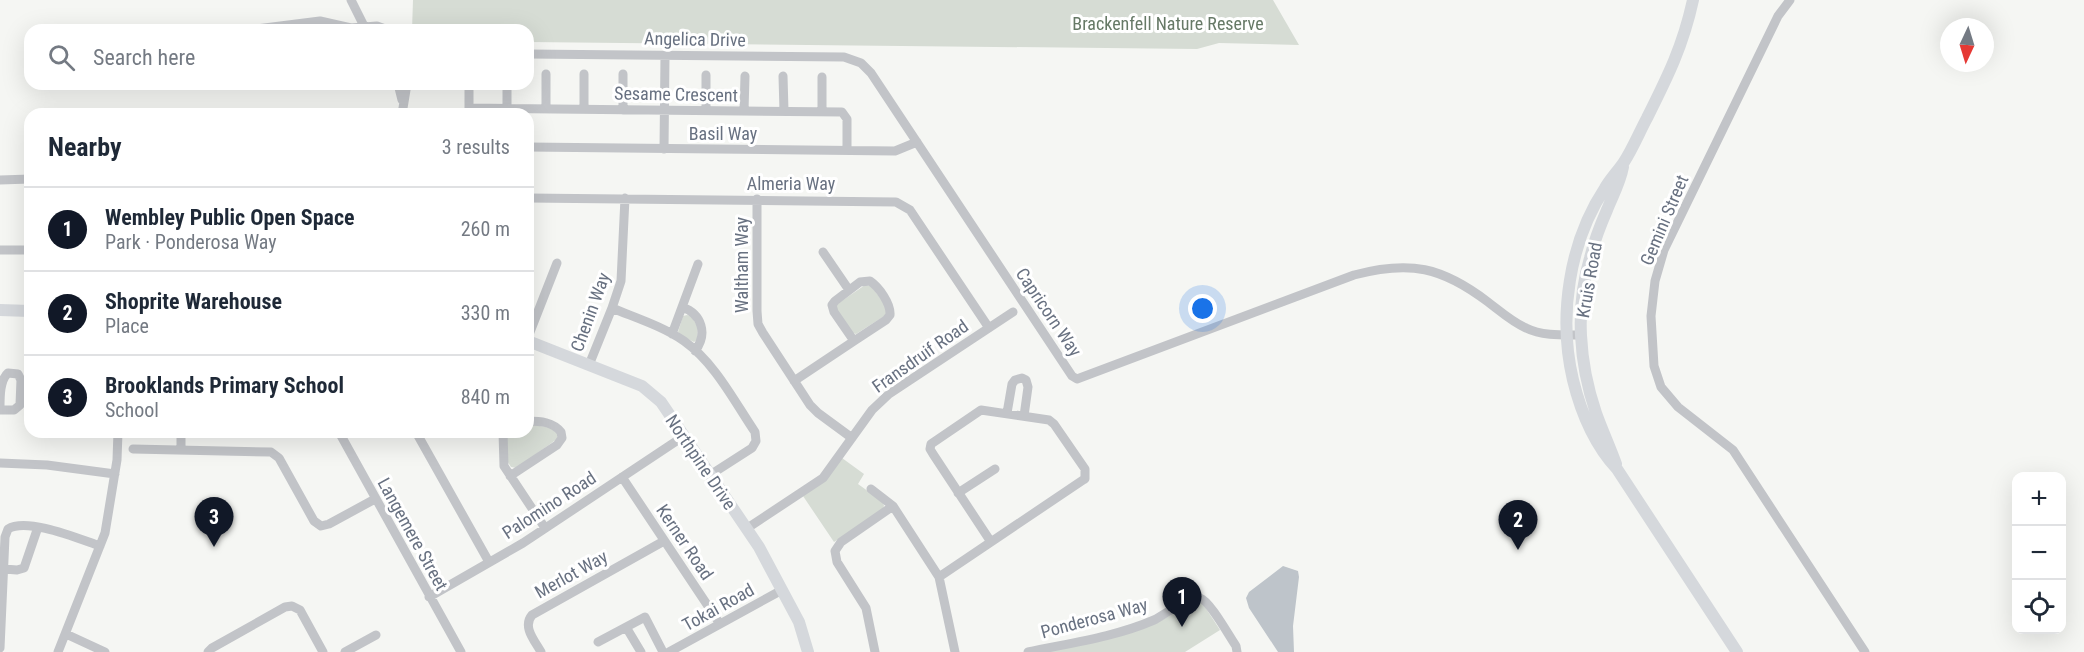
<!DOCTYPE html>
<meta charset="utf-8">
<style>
:root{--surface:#fff;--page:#f2f2f3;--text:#1f2937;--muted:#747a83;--line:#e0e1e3;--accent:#111827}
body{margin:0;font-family:"Roboto Condensed",sans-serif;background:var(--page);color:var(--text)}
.controls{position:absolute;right:18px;bottom:18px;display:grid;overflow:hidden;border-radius:12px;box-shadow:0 6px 24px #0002}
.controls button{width:54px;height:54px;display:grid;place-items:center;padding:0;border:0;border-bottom:2px solid var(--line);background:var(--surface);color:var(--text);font:30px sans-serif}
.compass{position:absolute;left:1940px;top:18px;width:54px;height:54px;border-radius:50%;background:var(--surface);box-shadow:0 6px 24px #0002;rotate:184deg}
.you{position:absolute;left:1203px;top:309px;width:21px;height:21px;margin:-15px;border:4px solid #fff;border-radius:50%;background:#1a73e8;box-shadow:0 0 0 9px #1a73e833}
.badge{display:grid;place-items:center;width:39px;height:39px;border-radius:50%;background:var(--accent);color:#fff;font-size:20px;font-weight:700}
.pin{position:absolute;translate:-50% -50px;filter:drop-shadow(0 2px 3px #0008)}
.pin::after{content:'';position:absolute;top:32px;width:21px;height:18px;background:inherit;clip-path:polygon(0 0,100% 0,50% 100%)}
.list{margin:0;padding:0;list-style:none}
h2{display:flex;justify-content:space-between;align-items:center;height:78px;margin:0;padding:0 24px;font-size:26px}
h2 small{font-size:20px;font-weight:400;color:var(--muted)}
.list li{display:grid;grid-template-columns:39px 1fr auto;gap:18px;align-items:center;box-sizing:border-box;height:84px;padding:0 24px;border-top:2px solid var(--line)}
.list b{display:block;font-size:22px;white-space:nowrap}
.list p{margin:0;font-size:20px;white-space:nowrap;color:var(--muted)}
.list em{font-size:20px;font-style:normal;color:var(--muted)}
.icon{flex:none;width:33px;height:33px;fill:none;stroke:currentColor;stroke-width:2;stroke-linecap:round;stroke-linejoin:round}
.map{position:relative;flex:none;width:2084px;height:652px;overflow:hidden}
.search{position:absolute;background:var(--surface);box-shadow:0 6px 24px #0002;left:24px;top:24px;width:510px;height:66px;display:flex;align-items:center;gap:15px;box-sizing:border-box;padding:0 21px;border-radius:18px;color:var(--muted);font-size:22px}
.panel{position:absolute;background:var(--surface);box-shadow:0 6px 24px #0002;left:24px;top:108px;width:510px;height:330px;border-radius:18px}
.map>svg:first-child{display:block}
.green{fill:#d6dcd4}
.water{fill:#bec4ca}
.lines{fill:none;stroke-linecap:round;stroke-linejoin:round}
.street{stroke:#c2c4c8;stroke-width:9}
.secondary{stroke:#d5d8dc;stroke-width:12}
.labels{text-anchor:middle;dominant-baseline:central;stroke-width:6;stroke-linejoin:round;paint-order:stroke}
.park-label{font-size:18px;fill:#667966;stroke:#fff}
.street-label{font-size:18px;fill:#687181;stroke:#fff}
</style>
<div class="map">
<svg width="2084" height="652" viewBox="0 0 2084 652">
<rect width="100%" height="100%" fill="#f5f6f3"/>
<!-- green -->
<path class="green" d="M413 0H1273L1299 45 1219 43 1197 49 528 42V30H412Z
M865 285 871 286 886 306V315L856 334 853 333 836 311V305Z
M687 315 691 316 698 327 697 340 694 342 680 335 678 332 683 316Z
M528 424 551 428 558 434 557 439 517 468 511 467 506 459V432H528Z
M842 458 864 474 858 484 883 502 884 506 882 510 834 542 803 496Z
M1197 601 1203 604 1220 630 1185 652H1043L1162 620Z"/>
<!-- water -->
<path class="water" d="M1283 566 1298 571 1299 577 1293 626 1294 652H1278L1249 608 1246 598 1249 592Z"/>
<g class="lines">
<!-- street -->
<path class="street" d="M351 0 365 28
M1790 0 1778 16 1664 250 1655 281 1651 316 1654 366 1661 387 1678 407 1733 450 1865 652
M249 30 320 21 351 28 377 26 388 30
M528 54 844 57 861 63 871 73 1072 376 1077 379 1354 275C1410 260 1442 267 1488 302 1500 311 1512 322 1526 328 1542 336 1563 335 1580 335
M783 76 784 111
M822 77V111
M398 84 402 100
M469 108 842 112 847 119V150
M507 108V84
M546 109V74
M584 109V74
M623 110V74
M706 110V75
M744 111 745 76
M469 112V84
M402 114 407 84
M528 147 895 151 917 142
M664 149 665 56
M0 180 30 179
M528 198 896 202 910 210 989 328
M757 199V311L758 324 763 333 810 405 818 413 852 438
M0 250H30
M823 252 849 290
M682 307C702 314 708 334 695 351
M612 308C636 318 662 326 684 341 715 363 734 401 755 432L756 441 752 448 710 475
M672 334 698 264
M528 337 557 263
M589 365 612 308 621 281 625 198
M794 381 854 341 834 312 832 305 835 301 860 282 870 281C879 287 891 304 890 315L886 320 854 341
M0 408C0 396 0 380 8 373L18 374 21 380 20 405 14 410H0
M1007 413 1012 384 1015 380 1022 378 1026 380 1028 387 1024 416
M339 432 461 652
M416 432 489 562
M503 432 504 466 545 528
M133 449 271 452 279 458 314 521 321 526 329 524 375 499
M181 450V432
M0 463 47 465 115 474
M510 476 557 445 562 438 561 432C553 422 540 421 528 421
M622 477 720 624
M871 489 893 506 939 577 955 652
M958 493 995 469
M746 529 823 478 872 410 889 394 1013 312
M4 569 17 570 24 568 38 527
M939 577 1083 480 1085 479V469L1054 424 1049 420 981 410 931 444 930 449 933 454 991 542
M429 597 523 543 684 436
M626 627 641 652
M66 634 105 652
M598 642 645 617 663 652
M0 648 5 537 8 529C27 517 79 539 100 546
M58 652 105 533 117 460 118 432
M208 652 212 648 285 607 292 606 300 610 323 652
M345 652 376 635
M541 652C535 641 522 627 532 615L664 541
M669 652 782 590
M875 652 866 608 837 562 835 551 841 542 893 506
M1028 652C1070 643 1115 637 1154 620 1163 615 1192 596 1200 598 1210 601 1229 636 1236 646L1237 652"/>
<!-- secondary -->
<path class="secondary" d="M1693 0C1683 46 1668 76 1647 118 1639 133 1633 148 1624 162 1618 171 1610 179 1605 188 1569 242 1558 317 1573 380 1581 413 1594 444 1617 469L1737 652
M0 310 30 311
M528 341 642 386 661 402 759 547 799 622 808 652
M1616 464C1610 447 1602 430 1596 413 1579 363 1575 308 1590 258 1594 242 1600 226 1607 210 1613 195 1620 183 1623 167"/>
</g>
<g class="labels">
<!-- park labels -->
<g class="park-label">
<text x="1168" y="23">Brackenfell Nature Reserve</text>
</g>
<!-- street labels -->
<g class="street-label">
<text transform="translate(695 39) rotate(1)">Angelica Drive</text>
<text transform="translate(676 94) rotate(1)">Sesame Crescent</text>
<text x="723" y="133">Basil Way</text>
<text x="791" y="183">Almeria Way</text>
<text transform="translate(1664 220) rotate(-67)">Gemini Street</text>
<text transform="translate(741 265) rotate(-90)">Waltham Way</text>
<text transform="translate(1589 280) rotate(-80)">Kruis Road</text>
<text transform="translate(590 312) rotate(-70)">Chenin Way</text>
<text transform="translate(1049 312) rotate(56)">Capricorn Way</text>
<text transform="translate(920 356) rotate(-35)">Fransdruif Road</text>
<text transform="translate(701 462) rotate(56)">Northpine Drive</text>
<text transform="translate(549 505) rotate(-33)">Palomino Road</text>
<text transform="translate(413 534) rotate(61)">Langemere Street</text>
<text transform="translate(685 542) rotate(56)">Kerner Road</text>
<text transform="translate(571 574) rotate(-29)">Merlot Way</text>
<text transform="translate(718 607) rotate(-29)">Tokai Road</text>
<text transform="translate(1094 618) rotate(-15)">Ponderosa Way</text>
</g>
</g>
</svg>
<div class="controls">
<button>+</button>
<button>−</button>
<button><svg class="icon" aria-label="locate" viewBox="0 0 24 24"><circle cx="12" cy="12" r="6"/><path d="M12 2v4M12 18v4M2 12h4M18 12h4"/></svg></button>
</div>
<svg class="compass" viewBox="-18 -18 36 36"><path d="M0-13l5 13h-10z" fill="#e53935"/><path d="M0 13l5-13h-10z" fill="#747a83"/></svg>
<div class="you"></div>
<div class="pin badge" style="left:1182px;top:627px">1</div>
<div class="pin badge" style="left:1518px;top:550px">2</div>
<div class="pin badge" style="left:214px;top:547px">3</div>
<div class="search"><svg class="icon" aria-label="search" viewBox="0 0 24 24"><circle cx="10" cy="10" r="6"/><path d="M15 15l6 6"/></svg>Search here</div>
<section class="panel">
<h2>Nearby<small>3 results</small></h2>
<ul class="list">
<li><span class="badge">1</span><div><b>Wembley Public Open Space</b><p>Park · Ponderosa Way</p></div><em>260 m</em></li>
<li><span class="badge">2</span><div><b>Shoprite Warehouse</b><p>Place</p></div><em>330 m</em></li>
<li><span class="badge">3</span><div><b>Brooklands Primary School</b><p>School</p></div><em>840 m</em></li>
</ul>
</section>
</div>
